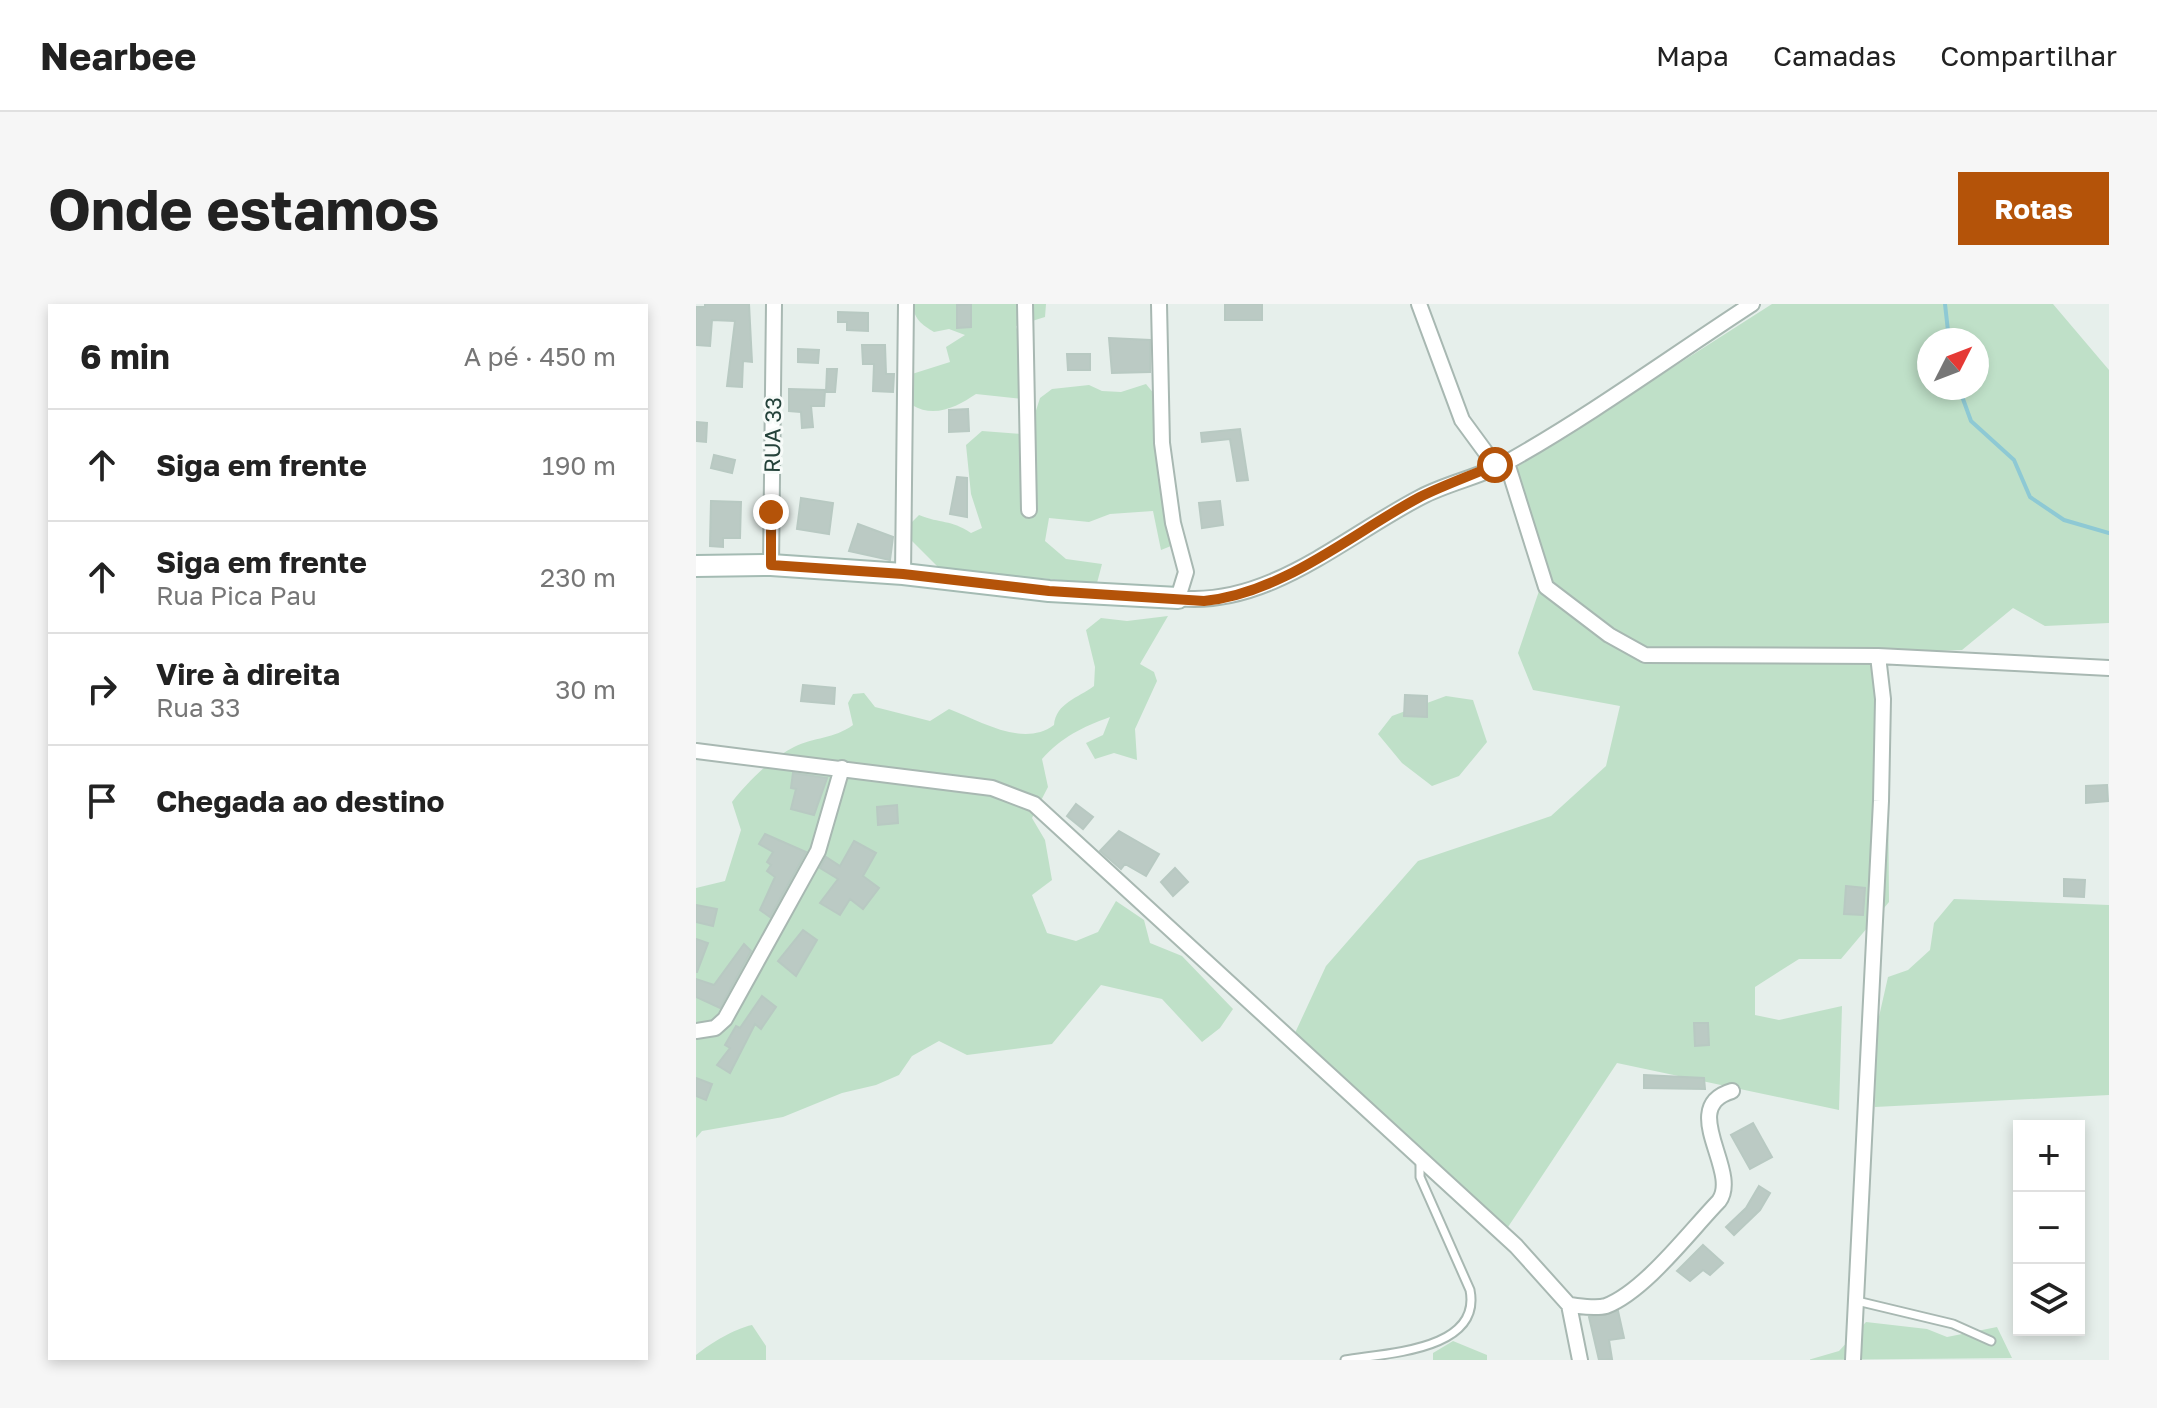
<!DOCTYPE html>
<html lang="pt">
<meta charset="utf-8">
<style>
:root{--surface:#fff;--page:#f6f6f6;--text:#222;--muted:#767676;--line:#e0e0e0;--accent:#b45309}
body{margin:0;font-family:"Golos Text",sans-serif;background:var(--page);color:var(--text)}
.controls{position:absolute;right:24px;bottom:24px;display:grid;overflow:hidden;border-radius:0px;box-shadow:0 4px 12px #0003}
.controls button{width:72px;height:72px;display:grid;place-items:center;padding:0;border:0;border-bottom:2px solid var(--line);background:var(--surface);color:var(--text);font:40px sans-serif}
.compass{position:absolute;left:1221px;top:24px;width:72px;height:72px;border-radius:50%;background:var(--surface);box-shadow:0 4px 12px #0003;rotate:48deg}
.stop{position:absolute;width:24px;height:24px;margin:-18px;border:6px solid #b45309;border-radius:50%;background:#fff}
.stop.end{background:#b45309;border-color:#fff;box-shadow:0 2px 8px #0008}
.list{margin:0;padding:0;list-style:none}
h2{display:flex;justify-content:space-between;align-items:center;height:104px;margin:0;padding:0 32px;font-size:34px}
h2 small{font-size:26px;font-weight:400;color:var(--muted)}
.list li{display:grid;grid-template-columns:52px 1fr auto;gap:24px;align-items:center;box-sizing:border-box;height:112px;padding:0 32px;border-top:2px solid var(--line)}
.list b{display:block;font-size:30px;white-space:nowrap}
.list p{margin:0;font-size:26px;white-space:nowrap;color:var(--muted)}
.list em{font-size:26px;font-style:normal;color:var(--muted)}
.icon{flex:none;width:44px;height:44px;fill:none;stroke:currentColor;stroke-width:2;stroke-linecap:round;stroke-linejoin:round}
.map{position:relative;flex:none;width:1413px;height:1056px;overflow:hidden;border-radius:0px}
header{display:flex;align-items:center;gap:48px;box-sizing:border-box;height:112px;padding:0 40px;background:var(--surface);border-bottom:2px solid var(--line)}
header strong{font-size:38px}
nav{display:flex;gap:44px;margin-inline-start:auto;font-size:28px}
.intro{display:flex;align-items:center;justify-content:space-between;box-sizing:border-box;height:192px;padding:0 48px}
h1{margin:0;font-size:56px}
.button{padding:20px 36px;border-radius:0px;background:var(--accent);color:#fff;font-size:28px;font-weight:700}
main{display:flex;gap:48px;padding:0 48px}
aside{flex:1;background:var(--surface);border-radius:0px;box-shadow:0 4px 12px #0003}
.map>svg:first-child{display:block}
.green{fill:#bfe0c8;fill-rule:evenodd}
.lines{fill:none;stroke-linecap:round;stroke-linejoin:round}
.stream{stroke:#8ec9d4;stroke-width:4}
.building{fill:#bbcac4;stroke:#b8c9c2;stroke-width:2}
.lane-casing{stroke:#a8b8b2;stroke-width:11}
.street-casing{stroke:#a8b8b2;stroke-width:18}
.secondary-casing{stroke:#a4bbb3;stroke-width:24}
.lane{stroke:#fff;stroke-width:7}
.street{stroke:#fff;stroke-width:14}
.secondary{stroke:#fff;stroke-width:20}
.route{stroke:#b45309;stroke-width:10}
.labels{text-anchor:middle;dominant-baseline:central;stroke-width:6;stroke-linejoin:round;paint-order:stroke}
.street-label{font-size:22px;fill:#24423a;stroke:#f7fbf9}
</style>
<header>
<strong>Nearbee</strong>
<nav><a>Mapa</a><a>Camadas</a><a>Compartilhar</a></nav>
</header>
<div class="intro"><h1>Onde estamos</h1><a class="button">Rotas</a></div>
<main>
<aside>
<h2>6 min<small>A pé · 450 m</small></h2>
<ul class="list">
<li><svg class="icon" aria-label="ahead" viewBox="0 0 24 24"><path d="M12 20V5M6 11l6-6 6 6"/></svg><div><b>Siga em frente</b></div><em>190 m</em></li>
<li><svg class="icon" aria-label="ahead" viewBox="0 0 24 24"><path d="M12 20V5M6 11l6-6 6 6"/></svg><div><b>Siga em frente</b><p>Rua Pica Pau</p></div><em>230 m</em></li>
<li><svg class="icon" aria-label="right" viewBox="0 0 24 24"><path d="M7 20v-9h11M14 6l5 5-5 5"/></svg><div><b>Vire à direita</b><p>Rua 33</p></div><em>30 m</em></li>
<li><svg class="icon" aria-label="arrive" viewBox="0 0 24 24"><path d="M6 21V4h12l-3 4 3 4H6"/></svg><div><b>Chegada ao destino</b></div></li>
</ul>
</aside>
<div class="map">
<svg width="1413" height="1056" viewBox="0 0 1413 1056">
<rect width="100%" height="100%" fill="#e6efeb"/>
<!-- green -->
<path class="green" d="M216 0H350L349 13 320 22 326 44 327 95 280 90C262 102 239 115 216 101V70L254 58 250 43 269 31 253 25 238 28C225 20 219 16 216 0Z
M1076 0H1357L1413 66V319L1349 322 1317 304 1266 346 1191 349 1193 598 1145 655H1103L1059 683V711L1083 716 1146 702 1143 806 921 759 812 923 599 729 630 662 722 557 855 512 910 462 924 402 837 386 822 349 843 287 821 163ZM1233 36H1281V84H1233Z
M450 80 459 91 475 242 465 246 457 207 414 210 393 218 353 214 349 237 370 255 406 260 401 279 245 266 215 236 213 221 223 211C245 220 254 215 275 229L286 224 275 190 270 141 286 127 325 130 336 119 344 94 356 85 393 81 406 87 425 88Z
M472 312 444 360 458 368 461 377 439 425 441 456 418 449 399 455 390 439 407 431 414 413C386 423 366 433 346 455L352 483 336 514 349 536 356 576 336 591 351 629 380 637 402 628 420 597 448 616 454 639 486 652 537 705 524 724 506 738 466 695 405 681 356 740 271 751 243 737 216 752 203 771 180 781 146 789 87 813 6 827 0 834V584L29 577 45 526 36 498C51 479 75 454 98 443 118 433 138 435 157 421L152 399 157 390 168 389 179 403 234 417 253 405C285 417 327 444 358 421 360 399 382 394 398 382L399 363 390 326 405 314 431 317Z
M750 392 777 396 791 438 763 472 736 482 706 459 682 430 696 412Z
M1258 595 1413 601V791L1179 803 1180 726 1192 673 1212 666 1234 646 1238 619Z
M1170 1018 1231 1025 1251 1033 1301 1023 1316 1054 1112 1056 1143 1047Z
M56 1021 70 1042V1056H0V1051C15 1039 38 1025 56 1021Z
M757 1037 791 1051V1056H737V1049Z"/>
<g class="lines">
<!-- stream -->
<path class="stream" d="M1249 0 1253 36
M1263 84 1275 117 1318 156 1334 193 1368 216 1413 229"/>
</g>
<!-- building -->
<path class="building" d="M9 0H53L56 58 47 57 46 83 31 82 39 17 16 16 14 42 0 41V3H9Z
M275 0V23L261 24V1Z
M529 0H566V16H529Z
M142 8 172 9V27L151 26V18H142Z
M413 34 454 36V68L416 69Z
M166 41H189L190 70H198L197 88 177 87 178 60H167Z
M102 45 123 46 122 59 102 58Z
M371 50H394V66H372Z
M131 65H141L139 88H130Z
M93 85 129 86 128 102H115L117 123 106 124 105 108 93 107Z
M272 105 273 127 253 128V106Z
M0 118 11 119 10 138 0 137Z
M544 125 552 176 541 177 534 135 506 138 505 129Z
M18 151 39 156 36 169 15 164Z
M261 173 271 174V213L254 210Z
M105 194 137 199 133 230 101 225Z
M15 197 45 198 44 234H27V243L14 242Z
M524 197 527 221 506 224 503 199Z
M162 220 197 233 194 256 153 247Z
M107 381 139 384 138 400 105 397Z
M709 391 731 392V413L708 412Z
M97 469 131 474 118 511 95 505 100 485 95 484Z
M1411 481 1412 497 1390 499V482Z
M380 500 397 513 387 525 371 512Z
M201 501 202 519 182 521 181 503Z
M423 527 463 550 450 572 429 560 425 565 404 547Z
M69 530 110 548 74 613 64 606 79 573 71 567 75 561 71 558 77 548 63 540Z
M158 537 180 549 167 572 183 584 167 605 154 595 144 611 124 599 142 575 124 564 130 553 144 562Z
M479 564 492 578 477 592 465 578Z
M1368 575 1389 576 1388 593 1368 592Z
M1150 582 1169 584 1167 611 1148 610Z
M0 601 21 605 17 622 0 618Z
M107 626 121 636 100 672 82 657Z
M0 635 12 639 1 668H0Z
M48 640 55 647 24 704 0 693V675L18 681Z
M66 692 80 703 65 725 59 720 34 769 21 761 34 744 29 741 40 722 44 724Z
M998 719H1012L1013 741 999 742Z
M948 771 1008 774 1009 785 948 784Z
M0 774 16 780 10 796 0 792Z
M1057 819 1076 853 1054 865 1035 831Z
M1063 882 1074 889 1064 906 1038 931 1030 923 1050 904Z
M1007 941 1027 959 1014 971 1007 966 994 977 981 967Z
M922 1007 928 1034 913 1036 916 1055 903 1056 893 1013Z"/>
<g class="lines">
<defs>
<path id="lane" d="M1161 997 1257 1020 1295 1037
M649 1056C689 1049 786 1047 774 986L724 873V856"/>
<path id="street" d="M329 0 333 206
M463 0 466 139 477 219 490 268 482 294C572 304 649 232 725 193 753 178 788 172 815 156 898 109 976 52 1056 0
M723 0 766 116 799 161
M811 159 850 283 913 331 949 351 1182 352 1413 364
M75 261 78 0
M207 270 210 0
M0 447 296 484 338 500 820 942 873 1001 884 1056
M0 727 19 724 29 715 122 547 146 464
M873 1001C884 1002 899 1005 910 1002 949 987 994 927 1023 897 1045 867 981 803 1036 787
M1157 1056 1185 497 1187 395 1182 352"/>
<path id="secondary" d="M0 262 75 261 207 270 353 287 482 294"/>
</defs>
<!-- lane casing -->
<use href="#lane" class="lane-casing"/>
<!-- street casing -->
<use href="#street" class="street-casing"/>
<!-- secondary casing -->
<use href="#secondary" class="secondary-casing"/>
<!-- lane -->
<use href="#lane" class="lane"/>
<!-- street -->
<use href="#street" class="street"/>
<!-- secondary -->
<use href="#secondary" class="secondary"/>
</g>
<g class="lines">
<!-- route -->
<path class="route" d="M75 208V261L207 270 353 287 508 297C588 289 656 229 724 193 748 181 774 172 799 161"/>
</g>
<g class="labels">
<!-- street labels -->
<g class="street-label">
<text transform="translate(76 131) rotate(-89)">RUA 33</text>
</g>
</g>
</svg>
<div class="controls">
<button>+</button>
<button>−</button>
<button><svg class="icon" aria-label="layers" viewBox="0 0 24 24"><path d="M12 4l9 5-9 5-9-5zM3 14l9 5 9-5"/></svg></button>
</div>
<svg class="compass" viewBox="-18 -18 36 36"><path d="M0-13l5 13h-10z" fill="#e53935"/><path d="M0 13l5-13h-10z" fill="#767676"/></svg>
<div class="stop" style="left:799px;top:161px"></div>
<div class="stop end" style="left:75px;top:208px"></div>
</div>
</main>
